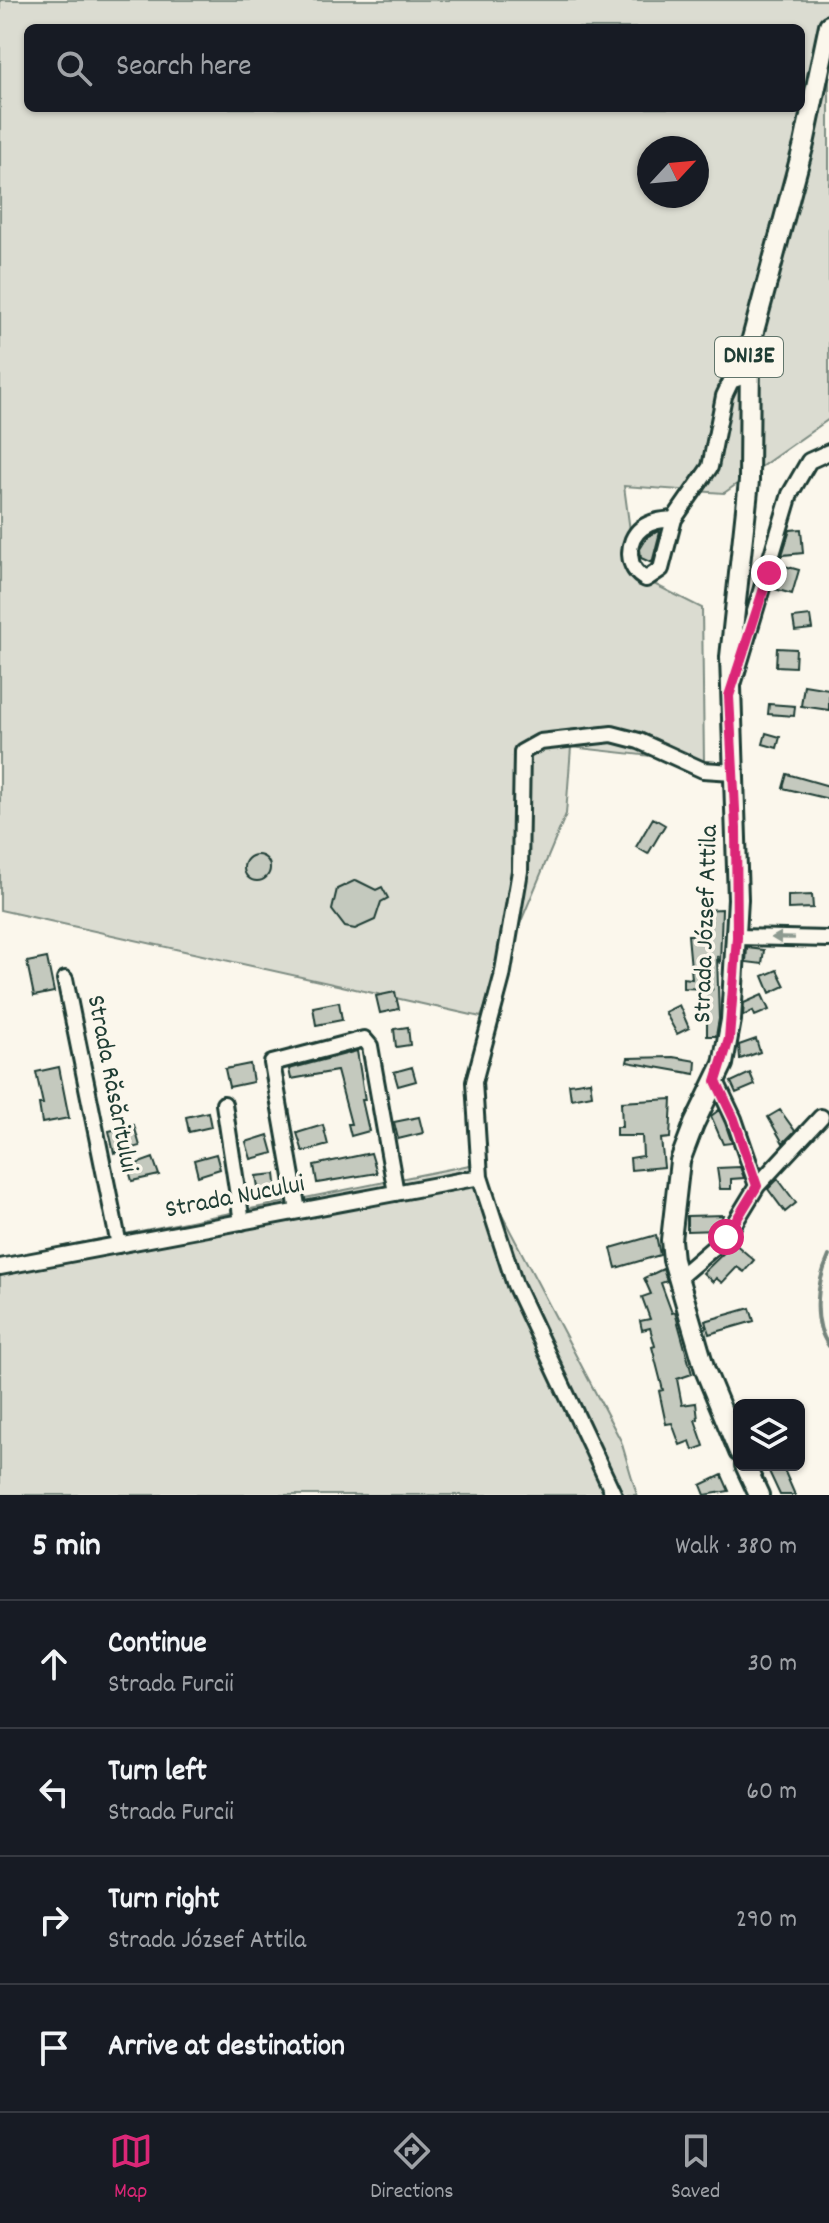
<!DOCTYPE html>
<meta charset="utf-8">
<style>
:root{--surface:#171b24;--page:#242831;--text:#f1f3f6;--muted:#9ea1a6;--line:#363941;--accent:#db2777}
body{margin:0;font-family:Dekko,sans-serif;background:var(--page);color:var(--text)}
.controls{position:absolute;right:24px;bottom:24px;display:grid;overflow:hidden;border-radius:12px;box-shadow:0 2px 6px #0004}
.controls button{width:72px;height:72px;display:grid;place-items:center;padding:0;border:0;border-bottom:2px solid var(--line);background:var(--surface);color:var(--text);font:40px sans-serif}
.compass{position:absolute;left:637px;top:136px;width:72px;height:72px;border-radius:50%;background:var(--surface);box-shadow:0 2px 6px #0004;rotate:64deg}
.stop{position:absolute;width:24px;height:24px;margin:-18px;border:6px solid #db2777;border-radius:50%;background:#fff}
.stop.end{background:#db2777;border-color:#fff;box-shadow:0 2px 8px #0008}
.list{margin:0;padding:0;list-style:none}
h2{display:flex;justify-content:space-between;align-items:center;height:104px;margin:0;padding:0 32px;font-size:34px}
h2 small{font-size:26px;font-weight:400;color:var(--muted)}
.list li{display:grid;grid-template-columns:52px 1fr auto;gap:24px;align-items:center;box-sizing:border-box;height:128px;padding:0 32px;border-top:2px solid var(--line)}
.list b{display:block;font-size:30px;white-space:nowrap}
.list p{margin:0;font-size:26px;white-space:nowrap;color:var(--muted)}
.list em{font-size:26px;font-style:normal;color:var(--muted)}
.icon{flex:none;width:44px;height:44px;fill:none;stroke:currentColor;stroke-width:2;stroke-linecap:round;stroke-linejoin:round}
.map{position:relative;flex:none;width:829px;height:1495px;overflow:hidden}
.search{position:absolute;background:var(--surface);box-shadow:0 2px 6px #0004;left:24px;right:24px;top:24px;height:88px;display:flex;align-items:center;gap:20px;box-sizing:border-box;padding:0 28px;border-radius:12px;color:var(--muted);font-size:30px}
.sheet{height:616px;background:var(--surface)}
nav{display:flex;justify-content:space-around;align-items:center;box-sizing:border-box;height:112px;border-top:2px solid var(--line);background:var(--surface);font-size:22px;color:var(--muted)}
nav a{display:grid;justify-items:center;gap:4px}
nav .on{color:var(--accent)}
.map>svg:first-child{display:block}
.green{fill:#dbdcd1;stroke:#7d8c82;stroke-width:2;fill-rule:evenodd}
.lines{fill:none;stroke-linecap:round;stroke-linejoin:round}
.stream{stroke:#74847b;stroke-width:4}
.building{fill:#c4c9be;stroke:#1f3d34;stroke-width:2}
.minor-casing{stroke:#1f3d34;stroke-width:20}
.major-casing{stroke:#1f3d34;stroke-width:24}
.minor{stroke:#fbf7ec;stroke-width:14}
.major{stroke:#fbf7ec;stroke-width:18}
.oneway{fill:#8d9a90}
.route{stroke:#db2777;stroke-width:10}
.labels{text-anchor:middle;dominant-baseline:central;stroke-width:7;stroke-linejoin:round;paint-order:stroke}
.shield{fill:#fbf7ec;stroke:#61756b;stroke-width:2}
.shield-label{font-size:24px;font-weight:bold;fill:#1f3d34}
.street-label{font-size:26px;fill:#1f3d34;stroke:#fbf7ec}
</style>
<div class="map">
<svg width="829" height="1495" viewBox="0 0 829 1495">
<rect width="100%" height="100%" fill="#fbf7ec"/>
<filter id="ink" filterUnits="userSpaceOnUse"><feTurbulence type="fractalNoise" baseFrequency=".0125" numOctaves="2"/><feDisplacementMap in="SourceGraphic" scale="16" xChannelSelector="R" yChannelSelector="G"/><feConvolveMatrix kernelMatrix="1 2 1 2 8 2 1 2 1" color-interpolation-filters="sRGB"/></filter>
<g filter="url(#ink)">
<!-- green -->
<path class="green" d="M0 0H829V419L724 493 624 486 636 575 702 608 704 762 571 747 566 814 481 1017 0 910ZM28 28H801V108H28ZM649 148H697V196H649Z
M475 1164 621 1441 637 1495H0V1259Z"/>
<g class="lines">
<!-- stream -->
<path class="stream" d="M829 1256C817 1282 811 1321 829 1346"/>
</g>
<!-- building -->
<path class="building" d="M801 529 803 553 782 555 790 530Z
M659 531 660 532 652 563 641 558 640 549 648 536Z
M781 565 799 570 792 594 775 589Z
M810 616 812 629 795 631 793 618Z
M777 648 796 649 795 667 776 666Z
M804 685 829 689V710L801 706Z
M769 704 795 706 794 716 768 714Z
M766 733 780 737 777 748 763 744Z
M787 774 829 786V799L783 788Z
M653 818 665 825 648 854 636 847Z
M244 868a13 13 0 1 1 26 0a13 13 0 1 1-26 0Z
M356 880 376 890 382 887 388 898 381 902 375 920 355 929 345 927 332 910 337 889Z
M812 895 813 908 788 909V896Z
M722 909 720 964 717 956 719 1019 716 1036H707V992L713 989 683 988V978L692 979 688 935H704L703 910Z
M747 948 764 950 762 964 746 962Z
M47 958 54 992 34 996 27 962Z
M777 970 785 986 770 993 763 976Z
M395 992 399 1009 380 1013 376 996Z
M762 995 769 1010 755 1016 753 1011 743 1016 744 1003Z
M339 1002 342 1020 316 1025 313 1007Z
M679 1005 689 1028 677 1034 665 1012Z
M408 1027 410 1045 396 1047 394 1029Z
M756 1039 760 1052 740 1059 739 1045Z
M357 1051 365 1100H362L369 1131 351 1136 348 1124H351L337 1071 291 1079 289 1069Z
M673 1057 696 1061 695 1074 627 1062 628 1058Z
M250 1064 253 1082 229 1087 225 1069Z
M59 1067 69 1118 42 1123 39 1104H43L36 1072Z
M412 1067 416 1081 398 1086 394 1072Z
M750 1073 755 1085 736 1093 731 1082Z
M590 1081 592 1095 571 1099 569 1084Z
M672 1099 670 1138 661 1139 664 1167 631 1170 630 1158 643 1156 642 1136H616V1127H622L621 1102Z
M719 1110 725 1123 732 1143 723 1144 711 1116Z
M780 1110 795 1131 783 1143 768 1117Z
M208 1112 211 1127 189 1132 186 1117Z
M419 1117 423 1133 398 1139 394 1122Z
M134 1125 140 1146 114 1153 109 1131Z
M323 1125 328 1145 303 1152 297 1133Z
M268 1135 273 1153 251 1159 246 1142Z
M371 1153 377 1173 317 1183 314 1165Z
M216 1154 220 1169 198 1176 194 1160Z
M153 1158 159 1175 132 1181 128 1167Z
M740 1167 744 1178 731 1179V1189H720L717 1168Z
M275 1174 277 1191 259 1193 256 1176Z
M778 1179 796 1203 785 1212 768 1189Z
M723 1215 718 1230 687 1231V1216Z
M656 1235 660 1255 616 1268 611 1248Z
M734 1243 754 1260 744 1272 737 1267 722 1283 716 1278 713 1282 703 1273Z
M663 1269 667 1281 661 1283 672 1313 675 1312 692 1374 677 1379 682 1405 696 1403 698 1419 695 1420 704 1446 693 1450 690 1441 680 1445 672 1423 666 1424 659 1391 663 1390 652 1347 655 1346 650 1328 642 1330 640 1321 650 1319 642 1297 651 1294 644 1278Z
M750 1308 754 1321 709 1334 705 1321Z
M766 1465H782L795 1495H780Z
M722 1475 729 1491 705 1495 701 1485Z"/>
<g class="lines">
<defs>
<path id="minor" d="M674 519C662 520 651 521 642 528 625 541 626 570 646 579L661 569 674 519 710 467 724 396 731 381 748 375
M733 685 790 494 809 461 829 452
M737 937 829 939
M65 979 119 1245
M716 1081 734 1119 757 1186
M224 1104 242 1222
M298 1211 272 1063 364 1039 370 1046 396 1193
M0 1267 480 1177
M678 1278 726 1237 757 1186 821 1117
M614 1495 515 1285 480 1177 474 1082 502 977 520 871 522 752 540 742 612 734 639 741 703 770 733 772"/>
<path id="major" d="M739 1452 705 1370 673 1260 671 1240 680 1161 694 1124 723 1064 731 1020 738 899 730 657 749 481 750 346 804 144 829 25
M745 1465 759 1495"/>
</defs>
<!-- minor casing -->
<use href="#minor" class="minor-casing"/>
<!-- major casing -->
<use href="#major" class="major-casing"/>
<!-- minor -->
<use href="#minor" class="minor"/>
<!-- major -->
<use href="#major" class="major"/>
</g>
<!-- one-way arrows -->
<defs><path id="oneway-solid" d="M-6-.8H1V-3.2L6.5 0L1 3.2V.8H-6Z" transform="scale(2)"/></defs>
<use class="oneway" href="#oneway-solid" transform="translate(783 938) rotate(-179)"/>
</g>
<g class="lines" filter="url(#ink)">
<!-- route -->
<path class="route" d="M726 1237 757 1186 734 1119 716 1081 729 1039 737 937 736 828 729 696 769 573"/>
</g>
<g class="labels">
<!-- shield labels -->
<rect class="shield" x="715" y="337" width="68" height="40" rx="6"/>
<g class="shield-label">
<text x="749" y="357">DN13E</text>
</g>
<!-- street labels -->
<g class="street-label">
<text transform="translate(707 924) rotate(-88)">Strada József Attila</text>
<text transform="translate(111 1084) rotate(79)">Strada Răsăritului</text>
<text transform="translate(235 1198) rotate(-11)">Strada Nucului</text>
</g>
</g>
</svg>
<div class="controls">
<button><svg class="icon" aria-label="layers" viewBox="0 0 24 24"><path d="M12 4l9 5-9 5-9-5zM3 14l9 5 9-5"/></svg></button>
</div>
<svg class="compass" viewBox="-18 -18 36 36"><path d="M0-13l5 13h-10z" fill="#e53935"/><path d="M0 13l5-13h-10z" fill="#9ea1a6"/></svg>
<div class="stop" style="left:726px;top:1237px"></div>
<div class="stop end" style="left:769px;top:573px"></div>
<div class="search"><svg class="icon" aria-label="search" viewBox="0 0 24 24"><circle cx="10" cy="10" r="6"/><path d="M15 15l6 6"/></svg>Search here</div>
</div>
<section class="sheet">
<h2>5 min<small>Walk · 380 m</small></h2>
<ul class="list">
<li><svg class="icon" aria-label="ahead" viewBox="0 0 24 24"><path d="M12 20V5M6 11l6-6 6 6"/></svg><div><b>Continue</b><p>Strada Furcii</p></div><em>30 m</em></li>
<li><svg class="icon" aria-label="left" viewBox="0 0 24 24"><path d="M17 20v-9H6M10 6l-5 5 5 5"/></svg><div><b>Turn left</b><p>Strada Furcii</p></div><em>60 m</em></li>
<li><svg class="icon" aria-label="right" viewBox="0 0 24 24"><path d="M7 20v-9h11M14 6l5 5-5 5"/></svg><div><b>Turn right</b><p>Strada József Attila</p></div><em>290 m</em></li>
<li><svg class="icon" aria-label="arrive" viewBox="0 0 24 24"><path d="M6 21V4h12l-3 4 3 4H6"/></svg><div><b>Arrive at destination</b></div></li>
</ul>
</section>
<nav>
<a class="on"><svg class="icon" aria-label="map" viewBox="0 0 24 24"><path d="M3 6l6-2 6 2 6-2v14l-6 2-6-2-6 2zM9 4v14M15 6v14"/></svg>Map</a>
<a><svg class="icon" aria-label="directions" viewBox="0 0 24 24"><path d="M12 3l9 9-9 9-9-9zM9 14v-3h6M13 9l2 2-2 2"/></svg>Directions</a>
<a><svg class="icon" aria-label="saved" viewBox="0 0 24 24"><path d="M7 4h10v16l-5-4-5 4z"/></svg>Saved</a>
</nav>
